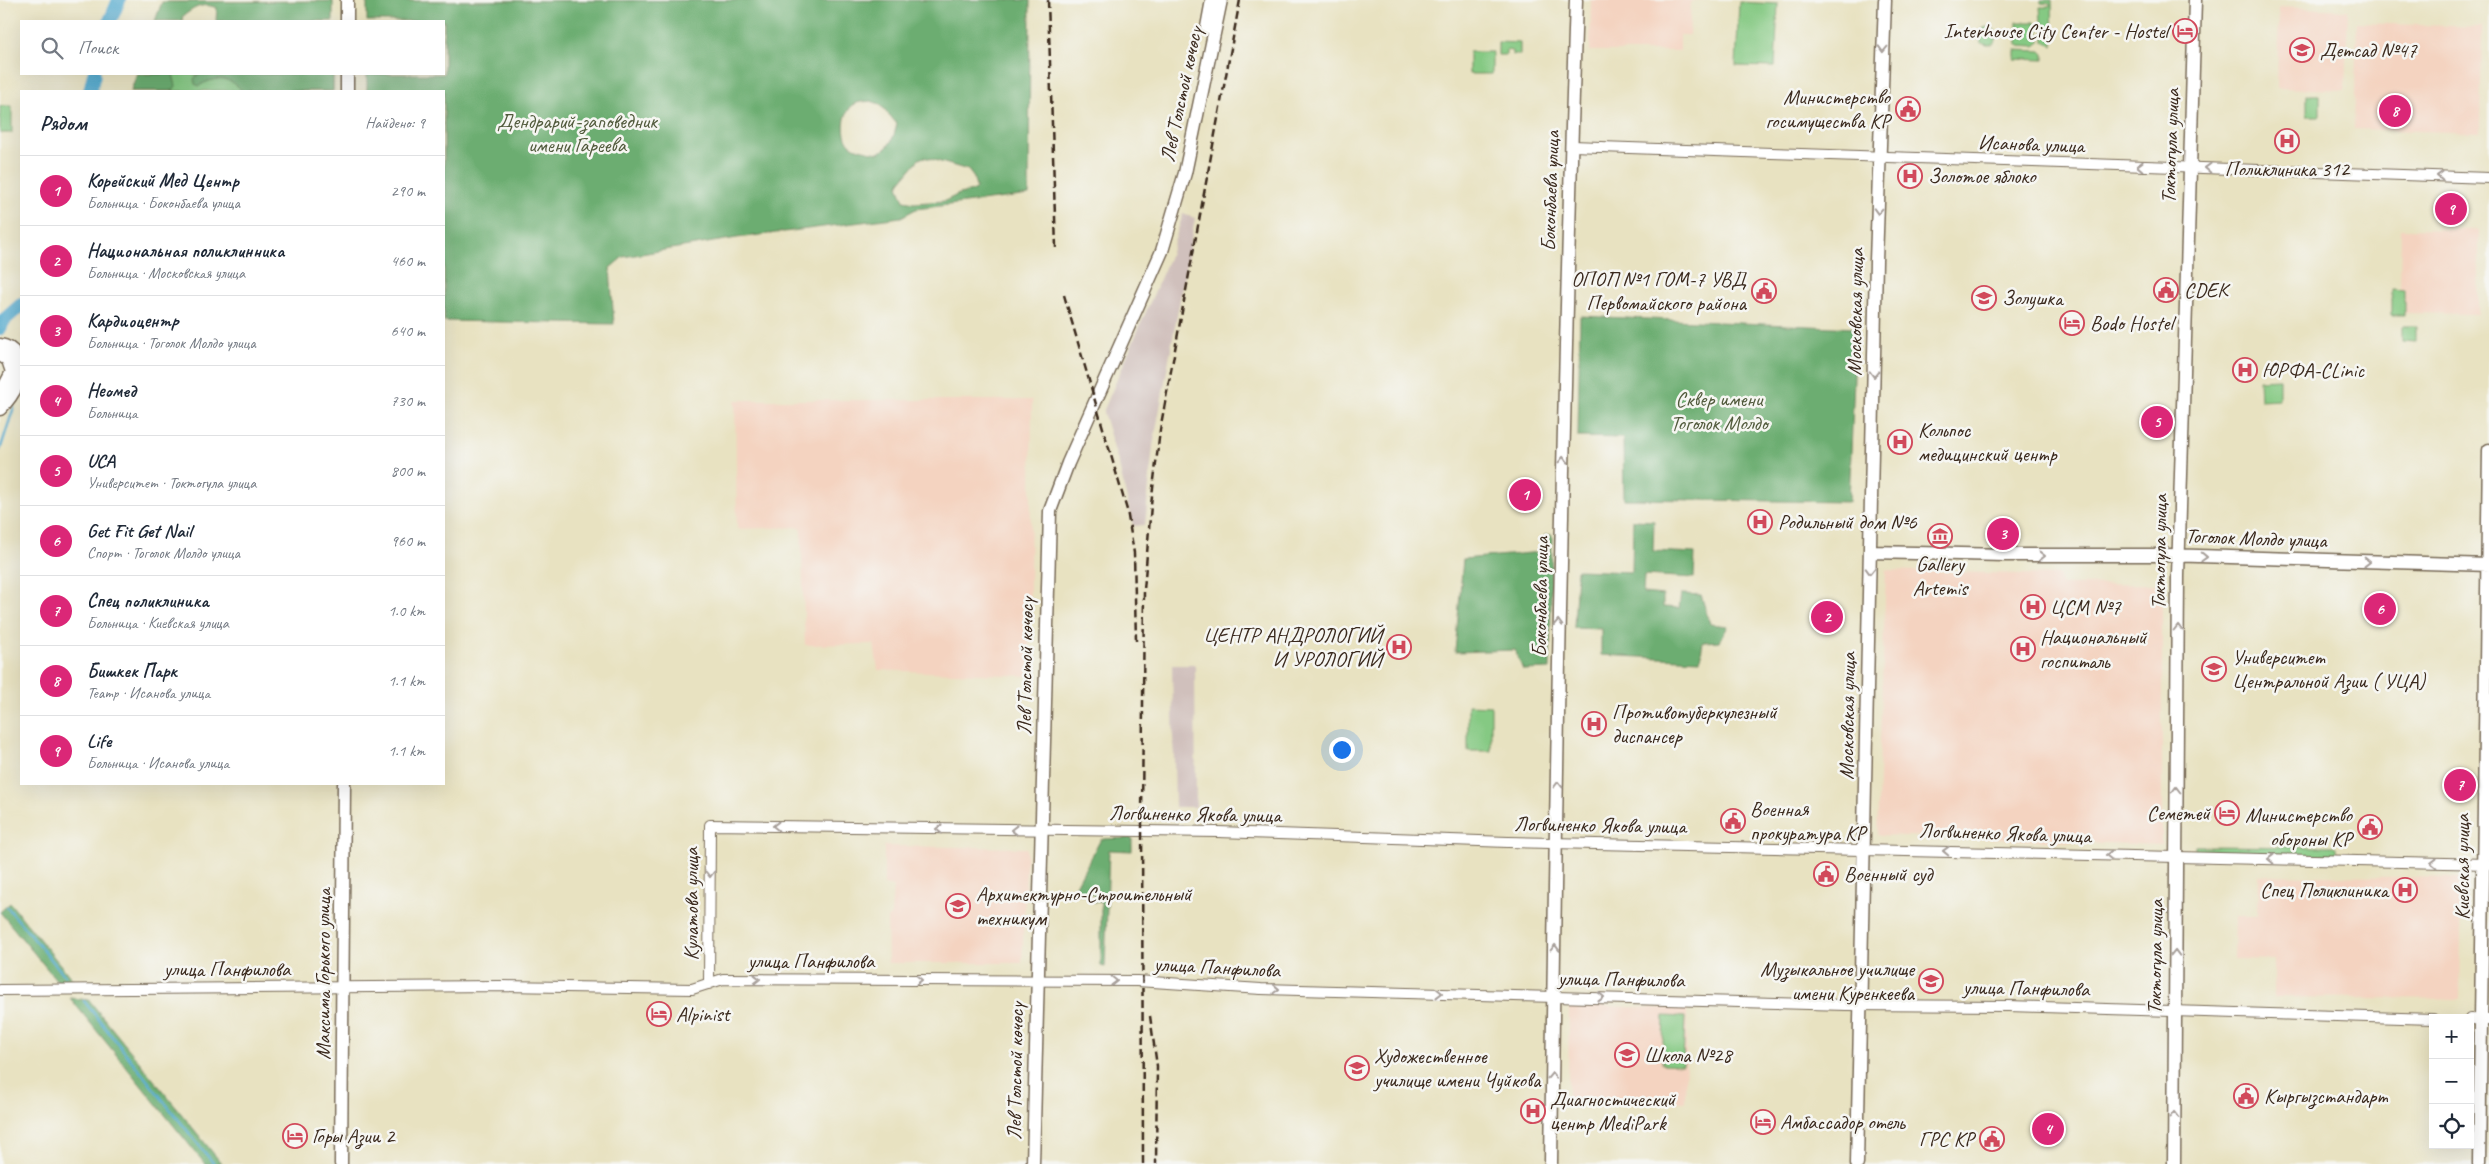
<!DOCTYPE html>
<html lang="ru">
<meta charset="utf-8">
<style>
:root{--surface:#fff;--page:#f6f6f7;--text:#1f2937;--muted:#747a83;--line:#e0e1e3;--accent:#db2777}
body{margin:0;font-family:Caveat,sans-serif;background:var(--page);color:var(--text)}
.controls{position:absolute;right:15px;bottom:15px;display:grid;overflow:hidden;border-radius:0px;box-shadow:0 5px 20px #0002}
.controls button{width:45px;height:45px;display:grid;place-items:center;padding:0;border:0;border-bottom:1px solid var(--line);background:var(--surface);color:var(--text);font:25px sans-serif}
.you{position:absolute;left:1341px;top:749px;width:18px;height:18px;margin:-12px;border:4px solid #fff;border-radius:50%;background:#1a73e8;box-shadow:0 0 0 8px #1a73e833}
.badge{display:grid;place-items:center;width:32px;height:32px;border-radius:50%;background:var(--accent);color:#fff;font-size:16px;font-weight:700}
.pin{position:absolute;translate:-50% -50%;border:2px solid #fff;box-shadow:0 1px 5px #0006}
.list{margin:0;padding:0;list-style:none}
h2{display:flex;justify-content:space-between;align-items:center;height:65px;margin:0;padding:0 20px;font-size:21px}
h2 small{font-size:16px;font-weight:400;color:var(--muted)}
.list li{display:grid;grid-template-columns:32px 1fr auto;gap:15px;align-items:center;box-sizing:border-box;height:70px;padding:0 20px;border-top:1px solid var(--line)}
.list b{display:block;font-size:19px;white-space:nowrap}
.list p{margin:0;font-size:16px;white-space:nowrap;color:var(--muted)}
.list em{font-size:16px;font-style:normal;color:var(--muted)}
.icon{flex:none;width:28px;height:28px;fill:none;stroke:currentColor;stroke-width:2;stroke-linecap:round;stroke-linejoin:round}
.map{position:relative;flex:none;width:2489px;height:1164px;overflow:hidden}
.search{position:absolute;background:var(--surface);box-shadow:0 5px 20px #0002;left:20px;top:20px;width:425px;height:55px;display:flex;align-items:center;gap:12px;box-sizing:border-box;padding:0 18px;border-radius:0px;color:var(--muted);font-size:19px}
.panel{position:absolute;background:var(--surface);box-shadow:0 5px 20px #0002;left:20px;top:90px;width:425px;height:695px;border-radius:0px}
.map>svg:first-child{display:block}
.built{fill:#f4d3c0}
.industrial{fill:#d0c0bc}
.green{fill:#85c983;stroke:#607a50}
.forest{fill:#6cad71;stroke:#546c48;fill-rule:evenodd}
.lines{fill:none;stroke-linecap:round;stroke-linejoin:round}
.stream{stroke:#51a9ce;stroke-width:2.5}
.river{stroke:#51a9ce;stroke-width:14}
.minor-casing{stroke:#786a57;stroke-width:12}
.major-casing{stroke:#786a57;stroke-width:15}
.minor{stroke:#fff;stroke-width:10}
.major{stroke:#fff;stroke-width:12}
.rail{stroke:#3b2a1e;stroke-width:2.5;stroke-dasharray:8 4;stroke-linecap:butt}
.oneway{stroke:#a79f9a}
.labels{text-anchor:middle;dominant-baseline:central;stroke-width:5;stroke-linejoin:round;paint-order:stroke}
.poi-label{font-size:21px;fill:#3b2a1e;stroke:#f6f6f2;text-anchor:start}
.street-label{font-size:21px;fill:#3b2a1e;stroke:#f6f6f2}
.park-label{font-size:21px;fill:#515a3c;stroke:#f6f6f2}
</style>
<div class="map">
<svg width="2489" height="1164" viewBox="0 0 2489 1164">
<rect width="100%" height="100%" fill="#f6f6f2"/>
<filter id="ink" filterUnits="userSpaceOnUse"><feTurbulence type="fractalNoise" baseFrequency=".02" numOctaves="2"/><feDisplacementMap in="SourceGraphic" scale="10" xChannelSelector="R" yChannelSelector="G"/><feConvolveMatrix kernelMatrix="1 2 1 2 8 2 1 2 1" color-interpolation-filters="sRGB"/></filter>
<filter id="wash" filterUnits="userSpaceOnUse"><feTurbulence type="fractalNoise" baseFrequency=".0096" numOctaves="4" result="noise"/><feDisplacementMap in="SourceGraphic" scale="20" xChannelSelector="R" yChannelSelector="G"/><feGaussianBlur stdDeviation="1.12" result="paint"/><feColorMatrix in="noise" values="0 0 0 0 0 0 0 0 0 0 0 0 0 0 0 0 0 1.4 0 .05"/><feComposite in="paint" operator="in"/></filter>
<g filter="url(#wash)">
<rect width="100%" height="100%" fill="#e8e2c1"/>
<!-- built -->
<path class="built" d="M1591 0H1707L1691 1 1689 35H1680V51H1590Z
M2279 7 2348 10 2345 90 2277 88Z
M2357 23 2482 27 2480 133 2354 129Z
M2401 229 2479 230 2478 314 2404 313 2405 288H2400Z
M735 400H1032L1029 676 878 670 874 644 805 645 801 527 737 529Z
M1886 570 2060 575 2061 585 2162 584V845L1877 835Z
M884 846 1027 848 1022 963H888L887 919 891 915 893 887 884 885Z
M2259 875 2462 878 2460 999 2274 997V960L2234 959 2235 916H2258Z
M1569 1005 1687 1009 1685 1102 1568 1100Z"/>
<!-- industrial -->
<path class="industrial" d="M1183 214 1195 218 1153 446 1145 525 1133 526 1119 465 1103 412 1169 258Z
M1172 665H1195L1196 807H1175Z"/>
<!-- green -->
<path class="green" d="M2041 0H2052L2053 46 2044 42V24L2041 20 2040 7H2050V4L2041 3Z
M1739 2 1778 4 1775 67 1736 66Z
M2017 22H2035L2039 26 2040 42 2035 46 2017 45Z
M1979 36a9 9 0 1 1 18 0a9 9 0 1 1-18 0Z
M1498 42 1520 43V55H1512V51L1506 50V55H1498Z
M2015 50 2041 51 2044 54V60L2015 59Z
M1469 52H1492V74H1469Z
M137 74H333V91H131Z
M2307 95H2320V116H2307Z
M0 106H12V133H0Z
M2392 288 2404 289V315H2392Z
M2402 326H2416V342L2402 341Z
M2279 379V399L2260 400 2259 380Z
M1468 705 1491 706V751H1468Z
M2195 846 2336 847V855L2195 853Z
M1664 1016 1685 1017 1683 1065 1662 1064Z
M2056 1131V1143H2040V1132Z"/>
<!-- forest -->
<path class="forest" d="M1030 0 1029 195 916 209 901 217 737 238 623 257 610 268 614 324 444 321V91H367V74H444V21H367V1ZM871 101 880 104 897 124C894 136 891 148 878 153 870 151 855 150 849 143 841 133 843 110 855 104 860 101 866 102 871 101ZM924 157 968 170 974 178 976 188 973 191 959 194 945 201 914 203 904 201 898 186 900 182 919 159Z
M333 1V21H216L217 8C202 2 194 8 182 17L183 21H155L162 2Z
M137 74H173L176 86 172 91H131Z
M198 74H333V91H242C230 76 215 76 199 86L195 84 194 79Z
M1580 316 1856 328 1849 502 1624 499 1623 438 1578 437Z
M1633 520 1654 521 1653 551 1695 553 1694 578 1644 575 1643 593 1663 595V607L1679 608 1681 594 1701 595 1710 624 1728 626 1720 641 1703 642 1700 660 1601 655V629L1574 628 1577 570 1632 572Z
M1545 535H1552L1550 669 1523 670 1515 650 1455 652 1463 559 1542 552Z
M1132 838V851L1109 850 1105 967 1101 966V902H1094V894H1073L1074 889 1101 839Z
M10 903 76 984 58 982 0 912Z
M70 998 89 1000 222 1164H205Z"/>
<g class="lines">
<!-- stream -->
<path class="stream" d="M0 450 14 407
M7 907 65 976
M84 1001 214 1164"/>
<!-- river -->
<path class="river" d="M110 21 119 0
M90 91 94 74
M0 328 4 320 21 305"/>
</g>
</g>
<g filter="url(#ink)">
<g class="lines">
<defs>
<path id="minor" d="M1572 146 2489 178
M709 984 710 825 1218 832 1508 842 2489 864
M0 990 499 986 692 989 723 979 1137 981 1261 989 1846 1005 2008 1006 2433 1019
M2470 1019 2489 1020"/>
<path id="major" d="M347 0V21
M1207 27 1212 0
M347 74V91
M0 345C8 346 12 349 16 355 28 373 13 396 0 409
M0 355 8 360 12 372 0 395
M1871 552 2005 555H2167L2489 565
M341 1164 344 784
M1033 1164 1050 511 1068 463 1162 251 1185 173 1221 0
M1551 1164C1556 776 1563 388 1576 0
M1857 1164 1876 261 1885 0
M2174 1164 2178 576 2195 0
M2479 1164 2489 450"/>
</defs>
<!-- minor casing -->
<use href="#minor" class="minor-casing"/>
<!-- major casing -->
<use href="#major" class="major-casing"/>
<!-- minor -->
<use href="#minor" class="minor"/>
<!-- major -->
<use href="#major" class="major"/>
<!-- rail -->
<path class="rail" d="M1048 0 1056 248
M1064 295 1127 510 1134 553 1136 641
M1150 1016 1157 1066 1156 1164
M1143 1164 1142 817 1144 590 1151 505 1160 430 1240 0"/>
</g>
<!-- one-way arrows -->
<defs><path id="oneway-chevron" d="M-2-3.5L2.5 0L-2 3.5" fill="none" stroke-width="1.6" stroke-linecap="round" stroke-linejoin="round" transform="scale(1.25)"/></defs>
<g class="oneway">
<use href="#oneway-chevron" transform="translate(1883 49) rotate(92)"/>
<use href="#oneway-chevron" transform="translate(2140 166) rotate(-178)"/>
<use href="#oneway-chevron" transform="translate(2208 168) rotate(-178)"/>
<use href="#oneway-chevron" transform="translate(2440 176) rotate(-178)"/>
<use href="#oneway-chevron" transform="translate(1878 211) rotate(92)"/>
<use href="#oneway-chevron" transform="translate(1874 374) rotate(91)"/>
<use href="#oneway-chevron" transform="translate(1563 460) rotate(-88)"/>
<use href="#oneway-chevron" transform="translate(2042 556)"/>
<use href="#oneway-chevron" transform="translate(2204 557) rotate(2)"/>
<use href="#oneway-chevron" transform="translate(2367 562) rotate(1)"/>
<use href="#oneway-chevron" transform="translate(1870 571) rotate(92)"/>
<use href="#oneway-chevron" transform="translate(1558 623) rotate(-89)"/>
<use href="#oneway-chevron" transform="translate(2178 628) rotate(-90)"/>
<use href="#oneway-chevron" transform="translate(1558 785) rotate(-90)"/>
<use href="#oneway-chevron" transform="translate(2176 790) rotate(-90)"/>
<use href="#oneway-chevron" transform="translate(776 826) rotate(-179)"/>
<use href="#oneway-chevron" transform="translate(939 829) rotate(-179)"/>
<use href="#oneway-chevron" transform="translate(1014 830) rotate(180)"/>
<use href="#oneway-chevron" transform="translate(1946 851) rotate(-178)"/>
<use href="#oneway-chevron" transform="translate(2109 855) rotate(-179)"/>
<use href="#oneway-chevron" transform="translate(2271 859) rotate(-179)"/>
<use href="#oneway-chevron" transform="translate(2434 863) rotate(-179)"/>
<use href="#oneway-chevron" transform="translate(710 874) rotate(90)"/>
<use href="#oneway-chevron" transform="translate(1555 948) rotate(-89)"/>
<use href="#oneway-chevron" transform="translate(2175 953) rotate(-89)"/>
<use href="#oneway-chevron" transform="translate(757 979)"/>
<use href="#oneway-chevron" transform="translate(919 980) rotate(1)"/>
<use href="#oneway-chevron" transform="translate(1114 981) rotate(1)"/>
<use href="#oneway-chevron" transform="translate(1276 989) rotate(2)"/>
<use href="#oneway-chevron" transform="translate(1439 993) rotate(1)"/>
<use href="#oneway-chevron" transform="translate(1601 997) rotate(1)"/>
<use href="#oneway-chevron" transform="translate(1552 1076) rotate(-89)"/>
<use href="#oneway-chevron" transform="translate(2174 1115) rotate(-90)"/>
</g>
</g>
<!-- icons -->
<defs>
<symbol id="hotel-ring" viewBox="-11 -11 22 22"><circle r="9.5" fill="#f6f6f2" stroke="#d1495b" stroke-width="1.5"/><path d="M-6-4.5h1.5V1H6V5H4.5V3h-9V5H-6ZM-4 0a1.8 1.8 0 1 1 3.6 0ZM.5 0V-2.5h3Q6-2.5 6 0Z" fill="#d1495b"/></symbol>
<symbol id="school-ring" viewBox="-11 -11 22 22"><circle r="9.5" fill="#f6f6f2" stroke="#d1495b" stroke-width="1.5"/><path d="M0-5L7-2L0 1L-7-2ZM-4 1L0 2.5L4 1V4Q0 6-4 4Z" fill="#d1495b"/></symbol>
<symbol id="civic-ring" viewBox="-11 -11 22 22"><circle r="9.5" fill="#f6f6f2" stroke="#d1495b" stroke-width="1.5"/><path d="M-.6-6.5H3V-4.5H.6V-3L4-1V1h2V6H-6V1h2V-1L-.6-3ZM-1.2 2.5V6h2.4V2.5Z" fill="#d1495b"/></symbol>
<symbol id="hospital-ring" viewBox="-11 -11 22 22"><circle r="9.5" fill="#f6f6f2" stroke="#d1495b" stroke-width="1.5"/><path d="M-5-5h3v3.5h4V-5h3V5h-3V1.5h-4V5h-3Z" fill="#d1495b"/></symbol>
<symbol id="museum-ring" viewBox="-11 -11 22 22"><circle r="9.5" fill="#f6f6f2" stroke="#d1495b" stroke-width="1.5"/><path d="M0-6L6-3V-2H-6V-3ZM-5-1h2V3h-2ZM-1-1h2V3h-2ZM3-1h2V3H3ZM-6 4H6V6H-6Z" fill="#d1495b"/></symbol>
<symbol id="university-ring" viewBox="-11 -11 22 22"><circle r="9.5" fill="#f6f6f2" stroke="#d1495b" stroke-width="1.5"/><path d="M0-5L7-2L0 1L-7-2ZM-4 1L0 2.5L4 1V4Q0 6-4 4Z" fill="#d1495b"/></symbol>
</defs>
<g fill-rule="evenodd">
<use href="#hotel-ring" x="2171" y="17" width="28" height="28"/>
<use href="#school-ring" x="2288" y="36" width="28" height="28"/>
<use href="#civic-ring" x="1894" y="95" width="28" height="28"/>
<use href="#hospital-ring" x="2273" y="127" width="28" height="28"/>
<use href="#hospital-ring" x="1896" y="162" width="28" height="28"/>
<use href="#civic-ring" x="2152" y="276" width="28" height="28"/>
<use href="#civic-ring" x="1750" y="277" width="28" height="28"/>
<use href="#school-ring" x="1970" y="284" width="28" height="28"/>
<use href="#hotel-ring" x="2058" y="309" width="28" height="28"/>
<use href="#hospital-ring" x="2231" y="356" width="28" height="28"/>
<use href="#hospital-ring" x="1886" y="428" width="28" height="28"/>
<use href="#hospital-ring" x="1746" y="508" width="28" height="28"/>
<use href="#museum-ring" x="1926" y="522" width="28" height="28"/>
<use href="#hospital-ring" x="2019" y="593" width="28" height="28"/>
<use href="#hospital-ring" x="1385" y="633" width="28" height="28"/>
<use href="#hospital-ring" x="2009" y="635" width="28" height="28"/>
<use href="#university-ring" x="2200" y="655" width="28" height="28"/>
<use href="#hospital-ring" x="1580" y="710" width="28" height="28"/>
<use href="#hotel-ring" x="2213" y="799" width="28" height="28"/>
<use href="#civic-ring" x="1719" y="807" width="28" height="28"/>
<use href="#civic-ring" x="2356" y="813" width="28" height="28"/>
<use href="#civic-ring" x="1812" y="860" width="28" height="28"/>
<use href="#hospital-ring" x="2391" y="876" width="28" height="28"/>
<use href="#university-ring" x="944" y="892" width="28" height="28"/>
<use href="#school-ring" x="1917" y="967" width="28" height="28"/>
<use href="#hotel-ring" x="645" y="1000" width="28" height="28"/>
<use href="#school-ring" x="1613" y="1041" width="28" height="28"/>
<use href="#university-ring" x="1343" y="1054" width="28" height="28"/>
<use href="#civic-ring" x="2232" y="1082" width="28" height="28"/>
<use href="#hospital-ring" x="1519" y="1097" width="28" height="28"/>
<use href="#hotel-ring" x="1749" y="1108" width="28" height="28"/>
<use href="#hotel-ring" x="281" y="1122" width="28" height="28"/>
<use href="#civic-ring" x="1978" y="1125" width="28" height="28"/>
</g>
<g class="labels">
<!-- poi labels -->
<g class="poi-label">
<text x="2168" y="31" text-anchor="end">Interhouse City Center - Hostel</text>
<text x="2320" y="50">Детсад №47</text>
<text x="1890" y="97" text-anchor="end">Министерство<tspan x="1890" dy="24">госимущества КР</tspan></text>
<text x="2287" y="169" text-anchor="middle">Поликлиника 312</text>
<text x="1928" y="176">Золотое яблоко</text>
<text x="1746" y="279" text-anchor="end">ОПОП №1 ГОМ-7 УВД<tspan x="1746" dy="24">Первомайского района</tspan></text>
<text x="2184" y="290">CDEK</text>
<text x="2002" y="298">Золушка</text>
<text x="2090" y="323">Bodo Hostel</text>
<text x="2262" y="370">ЮРФА-CLinic</text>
<text x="1918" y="430">Кольпос<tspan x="1918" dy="24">медицинский центр</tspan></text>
<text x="1778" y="522">Родильный дом №6</text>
<text x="1940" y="564" text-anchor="middle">Gallery<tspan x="1940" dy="24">Artemis</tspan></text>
<text x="2050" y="607">ЦСМ №7</text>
<text x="1382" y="635" text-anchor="end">ЦЕНТР АНДРОЛОГИЙ<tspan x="1382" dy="24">И УРОЛОГИЙ</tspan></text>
<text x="2040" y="637">Национальный<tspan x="2040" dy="24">госпиталь</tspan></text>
<text x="2232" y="657">Университет<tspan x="2232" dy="24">Центральной Азии ( УЦА)</tspan></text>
<text x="1612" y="712">Противотуберкулезный<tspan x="1612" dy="24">диспансер</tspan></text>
<text x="1750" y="809">Военная<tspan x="1750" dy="24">прокуратура КР</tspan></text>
<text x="2210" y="813" text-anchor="end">Семетей</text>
<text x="2352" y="815" text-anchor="end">Министерство<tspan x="2352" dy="24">обороны КР</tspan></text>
<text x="1844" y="874">Военный суд</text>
<text x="2388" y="890" text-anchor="end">Спец Поликлиника</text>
<text x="976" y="894">Архитектурно-Строительный<tspan x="976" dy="24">техникум</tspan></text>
<text x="1914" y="969" text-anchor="end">Музыкальное училище<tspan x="1914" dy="24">имени Куренкеева</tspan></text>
<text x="676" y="1014">Alpinist</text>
<text x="1644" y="1055">Школа №28</text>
<text x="1374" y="1056">Художественное<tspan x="1374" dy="24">училище имени Чуйкова</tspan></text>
<text x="2264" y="1096">Кыргызстандарт</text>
<text x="1550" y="1099">Диагностический<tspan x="1550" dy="24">центр MediPark</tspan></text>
<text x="1780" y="1122">Амбассадор отель</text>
<text x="312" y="1136">Горы Азии 2</text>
<text x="1974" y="1139" text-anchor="end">ГРС КР</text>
</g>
<!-- street labels -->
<g class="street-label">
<text transform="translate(1181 94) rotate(-78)">Лев Толстой көчөсү</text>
<text transform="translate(2031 144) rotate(2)">Исанова улица</text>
<text transform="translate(2170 146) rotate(-88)">Токтогула улица</text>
<text transform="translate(1550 191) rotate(-88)">Боконбаева улица</text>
<text transform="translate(1855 312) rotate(-89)">Московская улица</text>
<text transform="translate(2256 538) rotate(2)">Тоголок Молдо улица</text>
<text transform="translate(2159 552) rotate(-89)">Токтогула улица</text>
<text transform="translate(1540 597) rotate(-89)">Боконбаева улица</text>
<text transform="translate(1025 666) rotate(-89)">Лев Толстой көчөсү</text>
<text transform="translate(1847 716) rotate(-89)">Московская улица</text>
<text transform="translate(1195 814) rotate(1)">Логвиненко Якова улица</text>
<text transform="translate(1600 825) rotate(1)">Логвиненко Якова улица</text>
<text transform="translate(2005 833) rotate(2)">Логвиненко Якова улица</text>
<text transform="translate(2462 867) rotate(-90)">Киевская улица</text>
<text transform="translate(691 904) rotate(-90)">Кулатова улица</text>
<text transform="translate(2155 957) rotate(-89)">Токтогула улица</text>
<text x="811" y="961">улица Панфилова</text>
<text transform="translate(1217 967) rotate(3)">улица Панфилова</text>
<text x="227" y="969">улица Панфилова</text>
<text transform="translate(323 974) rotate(-90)">Максима Горького улица</text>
<text transform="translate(1621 979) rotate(1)">улица Панфилова</text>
<text transform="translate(2026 988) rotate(1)">улица Панфилова</text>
<text transform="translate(1015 1071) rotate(-89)">Лев Толстой көчөсү</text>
</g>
<!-- park labels -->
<g class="park-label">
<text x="577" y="121">Дендрарий-заповедник<tspan x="577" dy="24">имени Гареева</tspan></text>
<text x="1719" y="399">Сквер имени<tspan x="1719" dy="24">Тоголок Молдо</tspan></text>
</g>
</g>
</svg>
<div class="controls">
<button>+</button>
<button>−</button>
<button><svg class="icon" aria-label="locate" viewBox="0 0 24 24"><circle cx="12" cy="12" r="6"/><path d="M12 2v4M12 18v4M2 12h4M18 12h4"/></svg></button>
</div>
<div class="you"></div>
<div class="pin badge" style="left:1525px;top:495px">1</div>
<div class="pin badge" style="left:1827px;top:617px">2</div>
<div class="pin badge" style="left:2003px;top:534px">3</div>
<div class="pin badge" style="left:2048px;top:1129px">4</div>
<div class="pin badge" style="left:2157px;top:422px">5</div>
<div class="pin badge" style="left:2380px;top:609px">6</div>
<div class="pin badge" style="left:2460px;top:785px">7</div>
<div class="pin badge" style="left:2395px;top:111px">8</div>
<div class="pin badge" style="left:2451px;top:209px">9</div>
<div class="search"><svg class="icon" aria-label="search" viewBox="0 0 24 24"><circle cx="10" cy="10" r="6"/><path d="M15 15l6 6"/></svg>Поиск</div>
<section class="panel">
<h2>Рядом<small>Найдено: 9</small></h2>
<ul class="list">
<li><span class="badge">1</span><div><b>Корейский Мед Центр</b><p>Больница · Боконбаева улица</p></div><em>290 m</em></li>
<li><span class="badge">2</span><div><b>Национальная поликлинника</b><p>Больница · Московская улица</p></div><em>460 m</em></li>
<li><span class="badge">3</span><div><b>Кардиоцентр</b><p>Больница · Тоголок Молдо улица</p></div><em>640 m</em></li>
<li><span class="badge">4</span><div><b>Неомед</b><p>Больница</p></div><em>730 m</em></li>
<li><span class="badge">5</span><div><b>UCA</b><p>Университет · Токтогула улица</p></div><em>800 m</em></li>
<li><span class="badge">6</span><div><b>Get Fit Get Nail</b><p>Спорт · Тоголок Молдо улица</p></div><em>960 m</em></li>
<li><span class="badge">7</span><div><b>Спец поликлиника</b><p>Больница · Киевская улица</p></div><em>1.0 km</em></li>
<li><span class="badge">8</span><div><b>Бишкек Парк</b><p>Театр · Исанова улица</p></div><em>1.1 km</em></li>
<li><span class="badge">9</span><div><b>Life</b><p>Больница · Исанова улица</p></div><em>1.1 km</em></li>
</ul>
</section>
</div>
